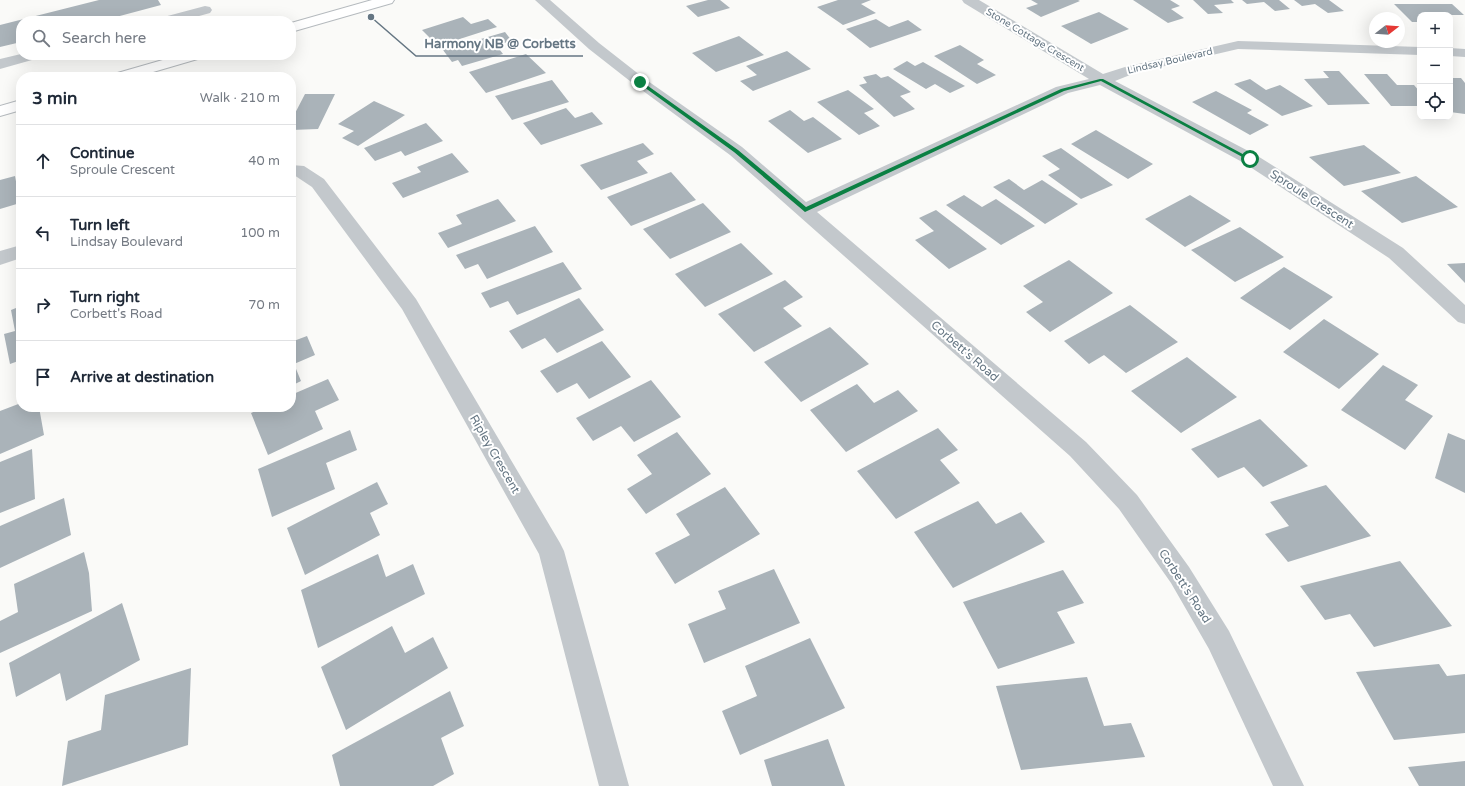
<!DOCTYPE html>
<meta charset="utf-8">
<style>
:root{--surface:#fff;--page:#f2f2f3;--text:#1f2937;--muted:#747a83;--line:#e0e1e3}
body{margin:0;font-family:"Varela Round",sans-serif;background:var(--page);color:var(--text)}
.controls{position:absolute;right:12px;top:12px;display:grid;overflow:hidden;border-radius:8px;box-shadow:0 4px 16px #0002}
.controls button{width:36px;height:36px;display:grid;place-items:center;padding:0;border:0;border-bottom:1px solid var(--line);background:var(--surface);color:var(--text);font:20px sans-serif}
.compass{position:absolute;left:1369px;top:12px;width:36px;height:36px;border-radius:50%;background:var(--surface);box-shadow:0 4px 16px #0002;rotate:73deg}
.stop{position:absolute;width:12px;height:12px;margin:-9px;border:3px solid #0b8043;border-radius:50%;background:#fff}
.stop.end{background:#0b8043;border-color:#fff;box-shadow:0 1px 4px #0008}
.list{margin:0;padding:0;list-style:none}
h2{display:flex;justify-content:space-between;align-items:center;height:52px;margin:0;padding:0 16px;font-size:17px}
h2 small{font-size:13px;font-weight:400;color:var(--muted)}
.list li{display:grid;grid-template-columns:26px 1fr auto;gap:12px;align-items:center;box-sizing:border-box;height:72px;padding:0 16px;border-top:1px solid var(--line)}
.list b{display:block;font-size:15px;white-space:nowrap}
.list p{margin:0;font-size:13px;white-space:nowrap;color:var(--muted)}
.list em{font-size:13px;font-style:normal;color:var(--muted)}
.icon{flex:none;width:22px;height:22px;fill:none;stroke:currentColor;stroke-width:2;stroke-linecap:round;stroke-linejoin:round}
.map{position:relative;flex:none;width:1465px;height:786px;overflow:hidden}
.search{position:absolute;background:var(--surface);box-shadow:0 4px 16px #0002;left:16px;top:16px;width:280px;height:44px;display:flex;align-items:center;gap:10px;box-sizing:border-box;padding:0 14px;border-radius:16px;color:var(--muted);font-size:15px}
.panel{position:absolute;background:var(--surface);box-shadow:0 4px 16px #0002;left:16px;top:72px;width:280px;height:340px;border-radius:16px}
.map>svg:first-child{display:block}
.building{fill:#aab3b9}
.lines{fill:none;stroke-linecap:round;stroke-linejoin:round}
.major-casing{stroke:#b5babe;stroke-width:2}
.minor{fill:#c3c8cc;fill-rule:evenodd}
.major{fill:#fff;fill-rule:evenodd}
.route{fill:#0b8043}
.labels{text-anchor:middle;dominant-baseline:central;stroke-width:4;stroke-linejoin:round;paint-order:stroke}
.far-street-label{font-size:10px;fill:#657683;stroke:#fff}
.street-label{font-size:12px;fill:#657683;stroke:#fff}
.leader{fill:none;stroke:#657683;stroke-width:1.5}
.callout-dot{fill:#657683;stroke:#fff;stroke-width:1.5}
.callout-label{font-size:13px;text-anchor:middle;font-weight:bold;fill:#657683;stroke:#fff;stroke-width:4;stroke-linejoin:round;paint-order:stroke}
</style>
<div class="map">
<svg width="1465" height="786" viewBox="0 0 1465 786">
<rect width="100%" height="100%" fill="#fafaf8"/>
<!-- building -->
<path class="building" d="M99 0H158L161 5 101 21H21V42L0 47V25Z
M708 0H720L730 8 698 17 686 6Z
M838 0H871L861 4 876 13 843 25 817 7Z
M1031 0H1078L1080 1 1041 17 1026 8 1038 4Z
M1133 0H1170L1180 6 1171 9 1184 18 1168 23Z
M1193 0H1231L1234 3 1214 5 1223 13 1208 14Z
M1242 0H1279L1290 9 1275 11 1264 2 1247 4Z
M1294 0H1329L1344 11 1328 13 1315 4 1302 6Z
M1394 4H1452L1464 15H1420V22H1412Z
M1099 12 1129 29 1091 44 1061 26Z
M463 17 471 24 488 19 497 27 438 46 422 30Z
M876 19 889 27 908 20 922 30 870 48 846 29Z
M505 32 512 41 496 45 503 54 462 66 458 60 452 62 443 50Z
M739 36 764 55 716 72 692 53Z
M960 45 984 60 977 64 996 75 977 84 934 56Z
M787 51 811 69 753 91 740 81 757 75 746 66Z
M526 54 546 73 486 93 469 72Z
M907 61 915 66 923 62 965 86 950 93 935 84 926 89 893 69Z
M1323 71H1339L1370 104 1328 105 1304 79 1329 78Z
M876 74 881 78 888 76 911 92 900 96 915 109 894 117 859 85 867 83 863 77Z
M1364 74H1387L1397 85H1414L1420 92V106H1391Z
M1450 78H1461L1465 83V114L1450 112Z
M1250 79 1266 90 1280 85 1313 106 1282 116 1234 84Z
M552 80 569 102 512 120 495 96Z
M848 90 874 109 864 113 880 126 859 135 817 102Z
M1216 91 1252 110 1247 113 1269 125 1250 135 1192 102Z
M305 94H335L318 129 291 130V121Z
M374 101 405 115 358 146 342 138 354 131 338 124Z
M566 108 575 118 592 112 603 124 541 145 523 123Z
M790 110 804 121 813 117 842 139 808 153 768 121Z
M426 123 443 141 405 156 401 151 375 161 364 148Z
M1096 130 1153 164 1128 179 1071 144Z
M643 143 654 154 637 161 648 173 601 190 580 165Z
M1364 145 1401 173 1344 186 1309 157Z
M1061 148 1113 185 1081 199 1048 175 1060 169 1042 156Z
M452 153 469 172 403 198 392 183 421 172 417 167Z
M671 172 696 200 631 226 607 197Z
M15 176 20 203 0 209V180Z
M1416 176 1458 207 1402 223 1361 191Z
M1009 179 1024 190 1042 180 1078 204 1045 224 993 187Z
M964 195 982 207 996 199 1035 226 1001 245 946 205Z
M1190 195 1231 221 1185 247 1145 219Z
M498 199 516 221 448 248 438 233 462 224 456 215Z
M703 203 731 232 670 259 643 229Z
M936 210 987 249 949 269 915 240 934 231 919 218Z
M535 226 553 252 487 279 478 264 465 269 456 255Z
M1240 227 1284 257 1235 282 1191 250Z
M741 243 773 274 705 307 675 274Z
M1069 260 1113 293 1050 332 1026 312 1043 302 1023 286Z
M563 262 582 289 517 315 508 301 490 308 481 293Z
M1465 263V283L1447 264Z
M1284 267 1333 297 1290 330 1240 298Z
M785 280 803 297 783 308 802 326 754 352 718 314Z
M579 298 604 330 557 353 545 338 522 349 509 331Z
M1130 305 1178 342 1126 373 1104 355 1089 364 1064 341Z
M21 306V360L10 364 4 334 15 331 11 310Z
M1324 319 1379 354 1339 389 1283 352Z
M830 327 869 364 801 402 764 362Z
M307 336 315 355 294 364 301 381 291 386V342Z
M602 341 631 377 589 399 577 383 557 393 540 371Z
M1187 357 1237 397 1181 433 1131 391Z
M1383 365 1418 385 1405 400 1433 416 1405 450 1341 410Z
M328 379 339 400 315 411 323 429 268 455 251 413 265 407H291V395Z
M651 380 681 417 634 442 621 426 593 441 576 418Z
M857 384 874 403 898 390 918 411 846 452 810 410Z
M21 403V407H39L44 435 0 454V411Z
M1260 419 1308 466 1263 487 1244 467 1218 478 1191 449Z
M938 428 958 450 940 460 960 483 896 519 857 471Z
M350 430 357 450 326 463 335 489 272 517 258 469Z
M677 432 711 474 646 514 627 489 652 474 637 455Z
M1448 433 1465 440V493L1435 478Z
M32 449 35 499 0 513V462Z
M377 482 388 504 370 513 380 535 305 575 287 528Z
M1326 485 1371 536 1288 562 1265 534 1289 526 1270 502Z
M725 487 760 534 675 584 655 553 690 535 676 514Z
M64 498 71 535 0 568V526Z
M978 501 996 524 1021 512 1045 542 953 588 914 532Z
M84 552 89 573 92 611 0 653V621L18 612 14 584Z
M378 554 386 577 413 564 425 594 318 648 301 590Z
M1400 561 1452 626 1374 647 1350 614 1325 620 1300 586Z
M774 569 800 623 704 663 688 624 726 609 718 591Z
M1063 570 1084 603 1057 612 1075 643 998 669 963 602Z
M122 603 140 660 66 701 60 673 16 697 9 663Z
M392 626 405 653 433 637 448 668 346 730 321 667Z
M810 638 845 708 740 755 722 711 757 696 745 666Z
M1439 664 1447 676 1465 674V733L1394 740 1356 672Z
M191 668 188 745 62 786 68 741 101 730 105 695Z
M1087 677 1104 726 1131 723 1145 757 1021 770 996 686Z
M450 691 464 726 441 738 454 774 433 786H340L332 755Z
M828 739 845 786H772L764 760Z
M1465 761V786H1419L1408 767Z"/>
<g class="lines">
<defs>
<path id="major" d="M372 0H394L392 3 291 32V23Z
M180 55H203L201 58 136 77H111L114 74Z
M21 100V110L0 116V106Z"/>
</defs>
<!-- major casing -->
<use href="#major" class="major-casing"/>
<!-- minor -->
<path class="minor" d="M535 0H550L599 43 645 79 742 147 806 202 1056 87 1089 79 964 3 962 0H979L1103 74 1125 67 1238 41 1420 47V55L1238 49 1135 73 1115 81 1256 155 1403 248 1465 305V324L1458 322 1389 258 1244 163 1100 85 1068 93 817 212 1086 442 1137 495 1189 567 1229 631 1304 786H1273L1209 649 1171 583 1119 509 1070 456 730 155 635 85 589 49Z
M205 6 210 7 212 10 210 13 181 21H158L160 18Z
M1450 48 1465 49V57L1450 56Z
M21 54 41 55 39 58 0 69V59Z
M291 165 304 166 324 179 416 299 560 543 564 551 629 786H599L539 554 402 309 312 187 294 175H291Z
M21 245V258L0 265V251Z"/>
<!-- major -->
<use href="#major" class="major"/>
</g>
<!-- route -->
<path class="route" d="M1100 79H1103L1252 159 1248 160 1101 81 1064 91 805 212 734 152 637 82 641 81 738 150 806 207 1061 89Z"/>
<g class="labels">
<!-- far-street labels -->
<g class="far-street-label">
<text transform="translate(1035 40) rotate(31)">Stone Cottage Crescent</text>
<text transform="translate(1170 61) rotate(-13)">Lindsay Boulevard</text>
</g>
<!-- street labels -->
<g class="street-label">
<text transform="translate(1312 199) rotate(33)">Sproule Crescent</text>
<text transform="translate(965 351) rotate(41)">Corbett's Road</text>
<text transform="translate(495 454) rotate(60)">Ripley Crescent</text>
<text transform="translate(1185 586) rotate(57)">Corbett's Road</text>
</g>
</g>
<!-- callouts -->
<path class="leader" d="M371 17L416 56H583"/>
<circle class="callout-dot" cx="371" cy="17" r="4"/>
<g class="callout-label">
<text x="500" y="48">Harmony NB @ Corbetts</text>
</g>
</svg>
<div class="controls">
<button>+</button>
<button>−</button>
<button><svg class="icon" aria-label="locate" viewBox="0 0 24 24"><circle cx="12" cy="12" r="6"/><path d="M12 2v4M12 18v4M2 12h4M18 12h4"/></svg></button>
</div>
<svg class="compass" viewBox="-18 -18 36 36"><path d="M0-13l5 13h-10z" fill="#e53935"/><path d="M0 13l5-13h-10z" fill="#747a83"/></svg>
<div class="stop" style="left:1250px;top:159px"></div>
<div class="stop end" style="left:640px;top:82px"></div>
<div class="search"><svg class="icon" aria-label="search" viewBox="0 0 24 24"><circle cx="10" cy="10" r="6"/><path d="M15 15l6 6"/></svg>Search here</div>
<section class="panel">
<h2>3 min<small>Walk · 210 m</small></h2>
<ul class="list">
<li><svg class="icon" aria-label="ahead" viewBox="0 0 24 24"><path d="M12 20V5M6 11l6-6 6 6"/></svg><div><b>Continue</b><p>Sproule Crescent</p></div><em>40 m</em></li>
<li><svg class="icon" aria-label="left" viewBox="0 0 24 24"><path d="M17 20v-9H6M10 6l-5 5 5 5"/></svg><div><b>Turn left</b><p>Lindsay Boulevard</p></div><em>100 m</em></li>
<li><svg class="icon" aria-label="right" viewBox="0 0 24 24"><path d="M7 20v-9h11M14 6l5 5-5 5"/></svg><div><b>Turn right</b><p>Corbett's Road</p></div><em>70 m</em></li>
<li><svg class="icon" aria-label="arrive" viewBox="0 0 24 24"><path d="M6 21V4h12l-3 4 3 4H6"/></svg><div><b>Arrive at destination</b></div></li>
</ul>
</section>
</div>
